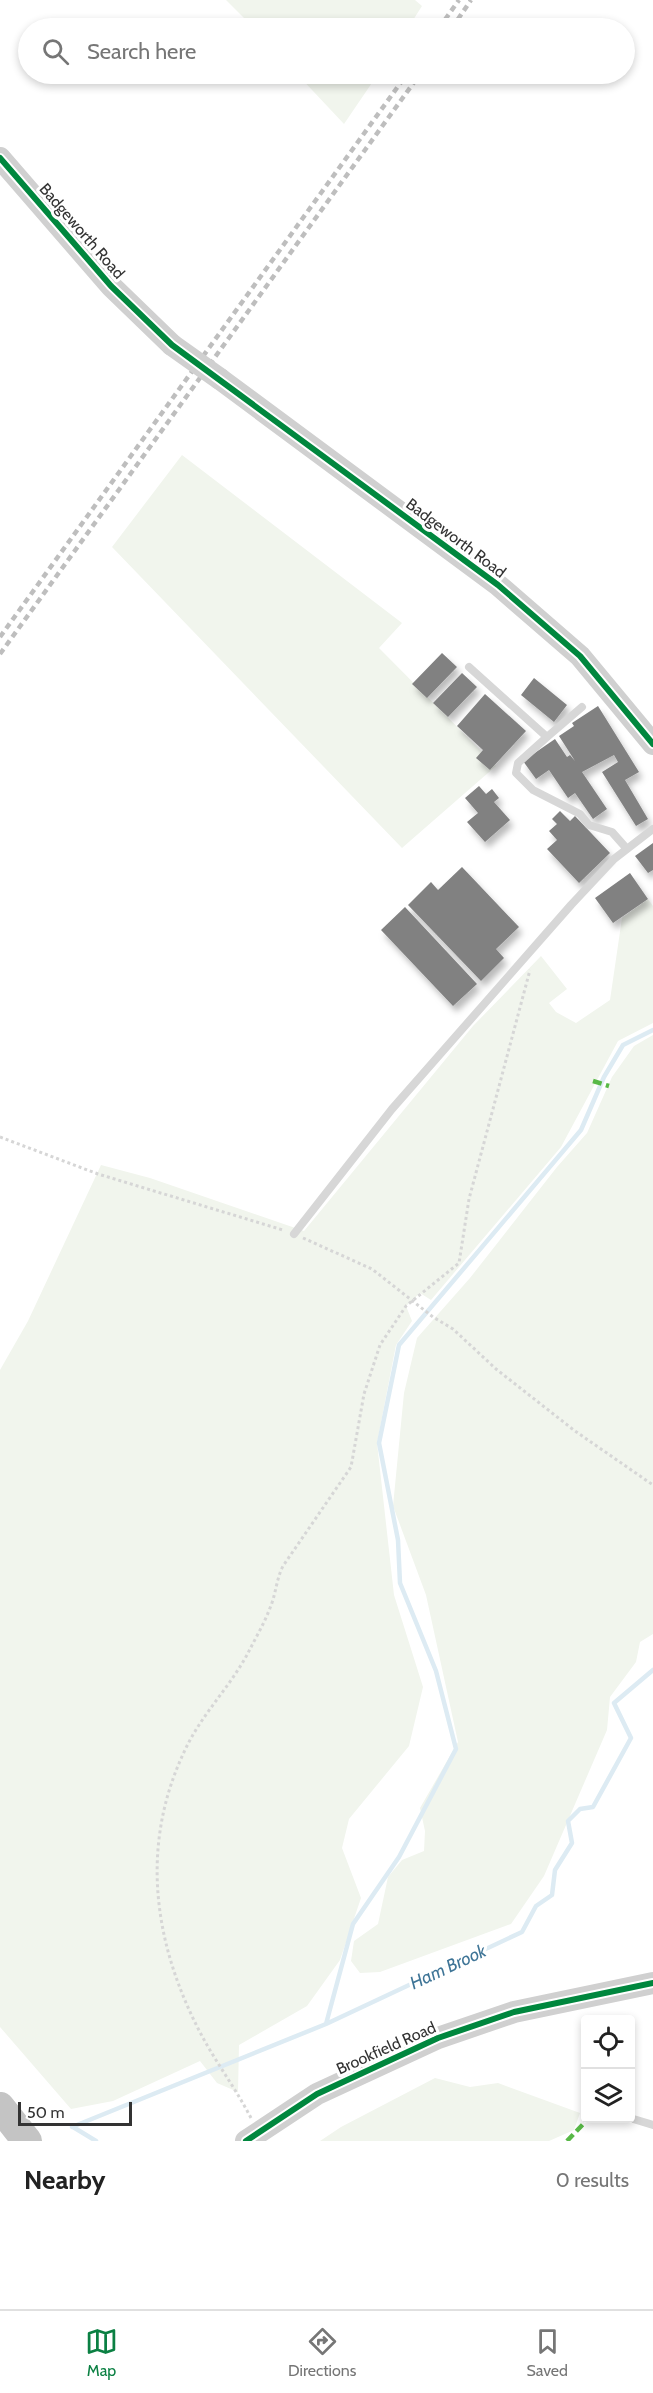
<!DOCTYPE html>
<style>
:root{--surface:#fff;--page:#f6f6f6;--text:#222;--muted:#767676;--line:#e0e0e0;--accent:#0b8043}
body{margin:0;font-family:Cabin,sans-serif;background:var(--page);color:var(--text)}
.controls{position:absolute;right:18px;bottom:18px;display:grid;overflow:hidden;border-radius:6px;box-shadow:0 3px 9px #0003}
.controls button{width:54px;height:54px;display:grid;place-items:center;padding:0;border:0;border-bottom:2px solid var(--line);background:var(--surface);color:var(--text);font:30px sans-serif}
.scale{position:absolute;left:18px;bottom:15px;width:114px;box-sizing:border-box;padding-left:6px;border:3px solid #333;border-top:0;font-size:16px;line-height:21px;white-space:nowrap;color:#333;-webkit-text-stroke:4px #fff;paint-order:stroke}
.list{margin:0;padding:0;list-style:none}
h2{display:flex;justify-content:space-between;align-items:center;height:78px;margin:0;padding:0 24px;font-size:26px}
h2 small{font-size:20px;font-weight:400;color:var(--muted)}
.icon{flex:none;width:33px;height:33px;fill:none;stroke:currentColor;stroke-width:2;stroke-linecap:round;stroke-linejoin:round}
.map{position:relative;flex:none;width:653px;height:2141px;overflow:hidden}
.search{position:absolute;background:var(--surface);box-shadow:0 3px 9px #0003;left:18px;right:18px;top:18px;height:66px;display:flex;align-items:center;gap:15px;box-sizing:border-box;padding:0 21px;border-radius:33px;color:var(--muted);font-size:22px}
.sheet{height:168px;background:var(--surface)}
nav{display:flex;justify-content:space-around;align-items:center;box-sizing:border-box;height:84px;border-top:2px solid var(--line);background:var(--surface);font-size:16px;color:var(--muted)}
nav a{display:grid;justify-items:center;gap:3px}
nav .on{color:var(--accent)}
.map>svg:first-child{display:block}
.green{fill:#f1f5ed}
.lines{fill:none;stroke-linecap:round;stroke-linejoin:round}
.stream{stroke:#ddebf3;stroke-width:4.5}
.building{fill:#818181;filter:url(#shadow)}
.path{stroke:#d6d6d6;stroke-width:3;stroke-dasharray:3 3;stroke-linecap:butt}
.lane{stroke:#d7d7d7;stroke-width:8}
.secondary{stroke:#d0d0d0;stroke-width:22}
.highway{stroke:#c4c4c4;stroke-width:30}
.rail{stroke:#bebebe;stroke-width:4.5;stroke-dasharray:6 4.5;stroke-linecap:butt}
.secondary-bridge{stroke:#d0d0d0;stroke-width:22}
.quiet{stroke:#58b947;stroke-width:4.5;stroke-dasharray:9 4.5;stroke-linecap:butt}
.cycleway-casing{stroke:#fff;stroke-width:10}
.cycleway{stroke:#00873e;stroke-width:6}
.labels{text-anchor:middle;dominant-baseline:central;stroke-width:6;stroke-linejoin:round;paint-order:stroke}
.street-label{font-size:16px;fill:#333;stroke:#fff}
.water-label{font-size:18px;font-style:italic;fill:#3f7597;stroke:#fff}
</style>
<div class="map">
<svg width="653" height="2141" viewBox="0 0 653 2141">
<defs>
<filter id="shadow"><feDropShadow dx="3.5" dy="6" stdDeviation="3" flood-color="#0004"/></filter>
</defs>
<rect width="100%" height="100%" fill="#fff"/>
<!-- green -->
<path class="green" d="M226 0H415L422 6 408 28H254Z
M297 74H296H378L344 124Z
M182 455 402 623 379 648 496 766 402 848 112 547Z
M648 899 653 906V1023L618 1041 561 1147 431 1300 420 1293 406 1306 412 1321 396 1345 377 1443 394 1595 423 1687 409 1746 349 1819 342 1848 361 1898 340 1960 307 2006 239 2045 238 2092 217 2083 200 2061 113 2101 71 2109 0 2027V1370L28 1321 101 1165 150 1178 304 1231 473 1026 541 956 567 989 549 1003 556 1012 576 1023 610 1000 622 918Z
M653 1035V1634L640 1642 636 1662 610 1697 607 1730 544 1876 511 1924 380 1972 360 1973 351 1961 354 1941 378 1924 388 1877 402 1860 424 1851 425 1831 420 1808 458 1742 426 1595 393 1506 404 1393 417 1338 470 1278 557 1167 587 1133 612 1077 634 1046Z
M435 2078 470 2087 498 2083 580 2113 574 2130 549 2141H320L341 2127Z"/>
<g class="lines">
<!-- stream -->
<path class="stream" d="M326 2024 353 1924 399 1857 456 1749 436 1671 400 1583 398 1540 379 1443 399 1345 581 1130 604 1077 623 1045 653 1030
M72 2127 326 2024 522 1932 536 1906 552 1895 555 1870 572 1843 568 1821 580 1809 593 1807 631 1738 614 1703 653 1670
M73 2127 96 2141"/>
</g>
<!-- building -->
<path class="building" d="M442 653 457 667 427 698 412 684Z
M462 673 477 687 448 717 433 703Z
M534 678 567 705 554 722 521 695Z
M485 694 526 731 490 770 476 758 483 750 457 726Z
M598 706 639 772 625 780 648 819 636 826 602 772 618 762 614 755 582 772 607 809 593 819 575 793 568 798 549 770 536 779 523 761 555 739 567 757 570 755 575 761 559 736 574 726 572 723Z
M479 786 486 794 492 789 499 798 494 802 510 820 485 842 467 822 478 813 465 798Z
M560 811 570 821 575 816 610 853 579 883 547 849 557 840 549 831 557 824 552 819Z
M653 843V870L648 873 635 856Z
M462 867 519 927 496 949 504 958 481 981 408 905 431 882 438 890Z
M630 873 648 899 613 923 595 898Z
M405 907 477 984 453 1006 381 930Z"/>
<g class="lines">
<!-- path -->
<path class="path" d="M0 1137 98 1174 283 1230
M303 1238 372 1269 433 1317 453 1329 496 1369 575 1431 653 1485
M251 2118C236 2089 217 2064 202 2036 153 1944 139 1844 186 1748 202 1714 230 1687 248 1653 255 1639 264 1624 270 1608 276 1594 276 1580 283 1566L351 1467 364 1394 380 1345 406 1306 459 1263 469 1199 530 970"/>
<!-- lane -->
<path class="lane" d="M469 667 547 737 518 763 516 773 533 790 580 814 589 825 612 832 627 849
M547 737 582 707
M294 1234 392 1109 571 905 614 859 653 829
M630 2118 653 2125"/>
<!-- secondary -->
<path class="secondary" d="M0 158 111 286 172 345
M220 379 498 585 580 656 653 744
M246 2141 317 2094 438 2038 514 2012 653 1983"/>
<!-- highway -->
<path class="highway" d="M0 2107 27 2141"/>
<!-- rail -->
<path class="rail" d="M439 28 459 0
M452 28 471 0
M0 637 407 74
M0 654 420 74"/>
<!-- secondary-bridge -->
<path class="secondary-bridge" d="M172 345 220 379"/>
<!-- quiet -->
<path class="quiet" d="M593 1081 609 1086
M567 2141 589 2118"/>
<defs>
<path id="cycleway" d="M0 158 111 286 172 345 498 585 580 656 653 744
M246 2141 317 2094 438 2038 514 2012 653 1983"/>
</defs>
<!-- cycleway casing -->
<use href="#cycleway" class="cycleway-casing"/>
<!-- cycleway -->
<use href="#cycleway" class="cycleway"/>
</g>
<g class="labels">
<!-- street labels -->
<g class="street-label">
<text transform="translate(82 231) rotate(49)">Badgeworth Road</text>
<text transform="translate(456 538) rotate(37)">Badgeworth Road</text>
<text transform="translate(386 2048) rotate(-24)">Brookfield Road</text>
</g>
<!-- water labels -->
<g class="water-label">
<text transform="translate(448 1967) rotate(-25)">Ham Brook</text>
</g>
</g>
</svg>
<div class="controls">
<button><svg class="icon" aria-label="locate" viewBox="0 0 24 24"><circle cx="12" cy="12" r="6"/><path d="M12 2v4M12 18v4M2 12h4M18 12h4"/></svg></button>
<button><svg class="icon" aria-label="layers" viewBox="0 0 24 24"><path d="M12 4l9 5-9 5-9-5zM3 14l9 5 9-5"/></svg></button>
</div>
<div class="scale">50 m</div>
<div class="search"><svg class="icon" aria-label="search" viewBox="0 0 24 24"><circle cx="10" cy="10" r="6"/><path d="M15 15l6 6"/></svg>Search here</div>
</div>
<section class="sheet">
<h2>Nearby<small>0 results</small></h2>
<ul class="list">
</ul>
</section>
<nav>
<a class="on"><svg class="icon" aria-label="map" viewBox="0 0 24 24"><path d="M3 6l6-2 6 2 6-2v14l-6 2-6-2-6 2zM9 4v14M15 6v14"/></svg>Map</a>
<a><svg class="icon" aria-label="directions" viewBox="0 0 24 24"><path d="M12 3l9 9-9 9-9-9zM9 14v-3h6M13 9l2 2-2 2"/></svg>Directions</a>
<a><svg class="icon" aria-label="saved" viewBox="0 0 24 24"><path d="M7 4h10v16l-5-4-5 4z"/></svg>Saved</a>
</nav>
